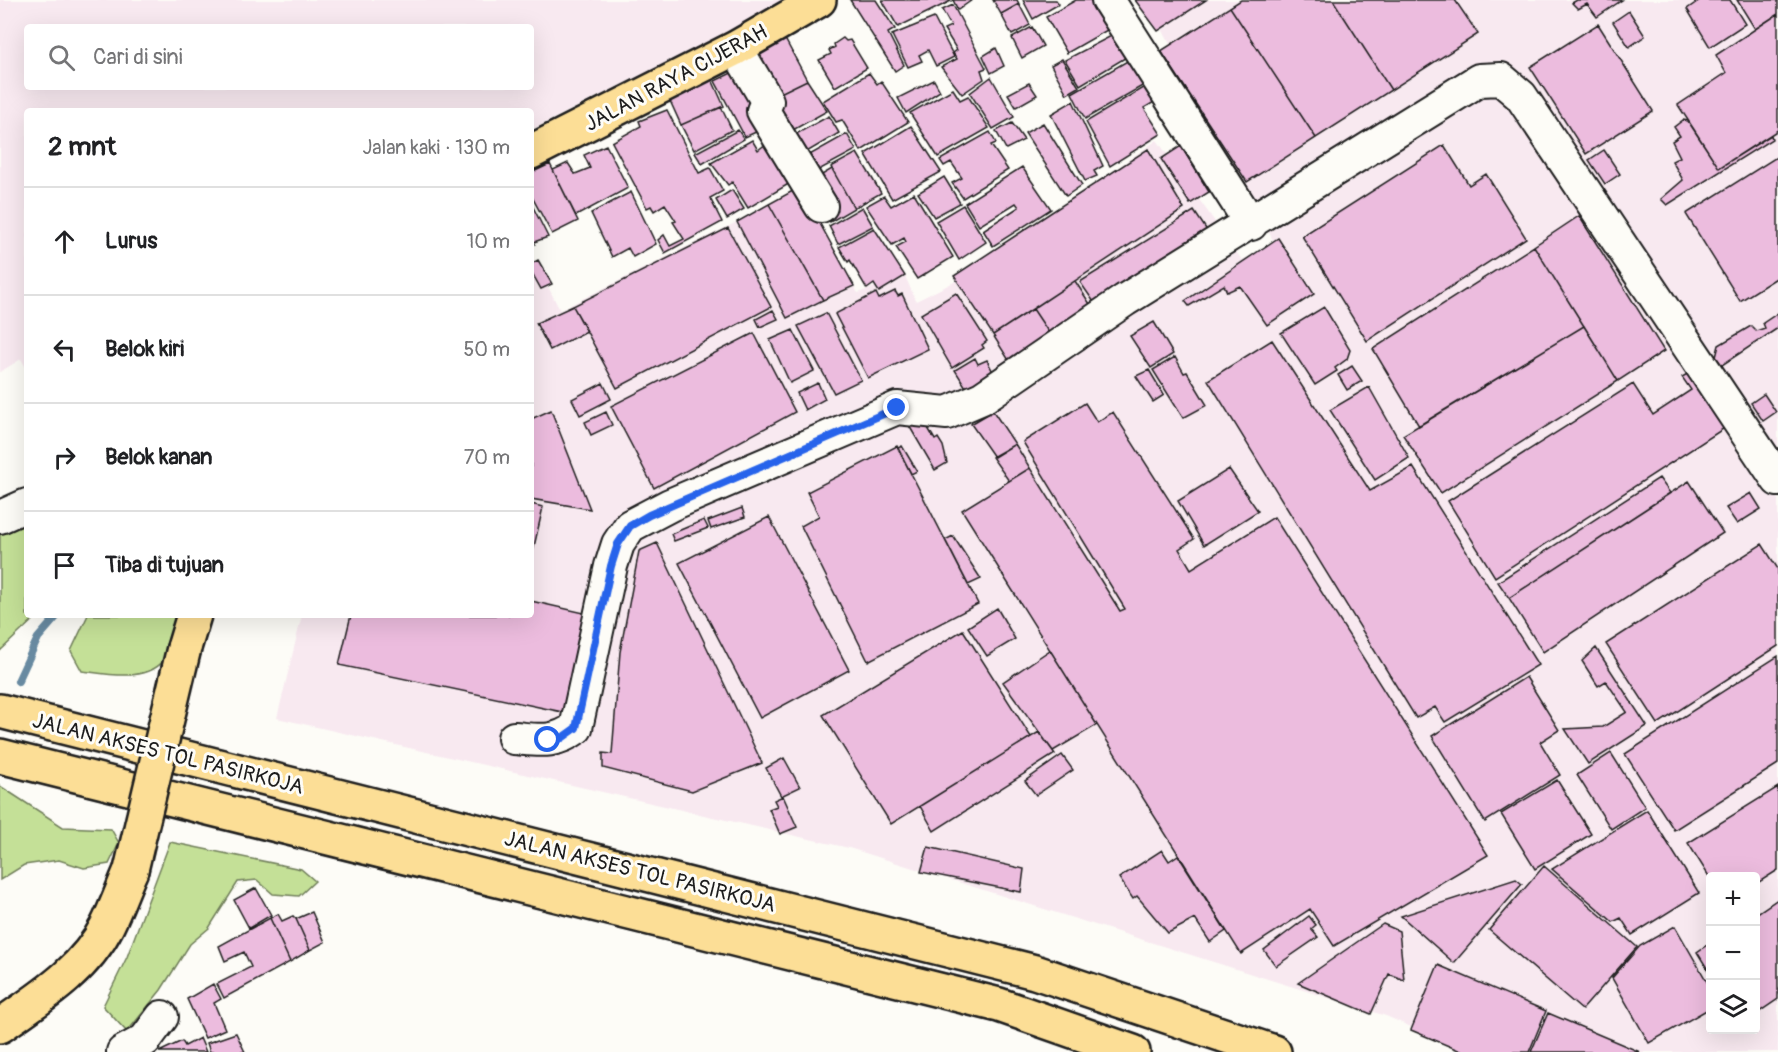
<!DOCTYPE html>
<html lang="id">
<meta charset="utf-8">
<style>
:root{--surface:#fff;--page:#f2f2f2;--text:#202124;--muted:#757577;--line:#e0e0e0}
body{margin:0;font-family:Pangolin,sans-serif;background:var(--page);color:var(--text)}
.controls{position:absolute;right:18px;bottom:18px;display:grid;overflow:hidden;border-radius:6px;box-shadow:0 6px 24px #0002}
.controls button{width:54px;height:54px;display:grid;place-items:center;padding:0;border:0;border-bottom:2px solid var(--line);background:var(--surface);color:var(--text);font:30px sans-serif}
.stop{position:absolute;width:18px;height:18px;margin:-14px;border:4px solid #2563eb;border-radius:50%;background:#fff}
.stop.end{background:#2563eb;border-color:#fff;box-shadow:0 2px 6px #0008}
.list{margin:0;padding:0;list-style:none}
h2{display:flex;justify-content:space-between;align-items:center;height:78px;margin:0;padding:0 24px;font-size:26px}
h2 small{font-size:20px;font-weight:400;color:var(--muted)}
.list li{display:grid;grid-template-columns:39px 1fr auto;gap:18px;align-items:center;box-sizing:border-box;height:108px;padding:0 24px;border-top:2px solid var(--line)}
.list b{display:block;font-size:22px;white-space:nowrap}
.list em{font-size:20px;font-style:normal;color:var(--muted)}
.icon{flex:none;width:33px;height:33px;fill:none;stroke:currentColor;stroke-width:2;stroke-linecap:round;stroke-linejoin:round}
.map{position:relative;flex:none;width:1778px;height:1052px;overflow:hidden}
.search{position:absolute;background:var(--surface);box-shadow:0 6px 24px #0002;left:24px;top:24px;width:510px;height:66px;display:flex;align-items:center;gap:15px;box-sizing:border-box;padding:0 21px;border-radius:6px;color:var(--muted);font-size:22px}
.panel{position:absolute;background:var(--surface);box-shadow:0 6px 24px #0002;left:24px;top:108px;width:510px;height:510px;border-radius:6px}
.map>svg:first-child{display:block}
.built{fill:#f8e9f0;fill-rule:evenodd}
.green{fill:#c4e097;stroke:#707e5a;stroke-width:1.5}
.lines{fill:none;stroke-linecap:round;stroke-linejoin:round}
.stream{stroke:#688aa1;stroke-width:8}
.building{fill:#ecbcde;stroke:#1c1c1c;stroke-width:1.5}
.minor-casing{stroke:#1c1c1c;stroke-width:36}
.major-casing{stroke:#1c1c1c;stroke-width:38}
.highway-casing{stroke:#1c1c1c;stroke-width:38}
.minor{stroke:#fdfcf7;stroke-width:32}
.major{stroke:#fcde96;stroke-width:33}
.highway{stroke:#fcde96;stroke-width:33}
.major-bridge-casing{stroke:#1c1c1c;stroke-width:38;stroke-linecap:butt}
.major-bridge{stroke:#fcde96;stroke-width:33}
.route{stroke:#2563eb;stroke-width:8}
.labels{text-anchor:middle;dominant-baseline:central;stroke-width:6;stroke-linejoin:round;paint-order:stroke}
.street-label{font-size:21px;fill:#1c1c1c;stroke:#fdfcf7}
</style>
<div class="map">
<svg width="1778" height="1052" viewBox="0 0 1778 1052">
<rect width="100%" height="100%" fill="#fdfcf7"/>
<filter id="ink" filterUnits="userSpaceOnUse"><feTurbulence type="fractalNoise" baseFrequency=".0167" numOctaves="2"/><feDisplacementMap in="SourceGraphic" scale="12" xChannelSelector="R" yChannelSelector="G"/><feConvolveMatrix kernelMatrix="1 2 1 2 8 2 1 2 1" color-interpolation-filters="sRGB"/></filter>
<g filter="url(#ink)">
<!-- built -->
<path class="built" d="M0 0H791L531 130V111H27V369L21 359 0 372ZM27 27H531V87H27Z
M1203 0H1778V1052H1468L1386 1016 849 848 277 718 302 615H531V254L560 310 799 191 858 293 905 276 916 301 958 280 1157 140 1242 260 1275 244 1161 27ZM1710 876H1756V1030H1710Z"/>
<!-- green -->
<path class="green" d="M27 521V615H38L0 651V534Z
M88 615H178C175 627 173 645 167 656 150 684 107 674 82 671L71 651Z
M0 786 63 827 111 829 119 843 109 864 84 868 59 860 24 865 0 880Z
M170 842 301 869 315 881 299 896 273 894 257 880 238 882 209 928 190 944 161 990 127 1032 103 1006 127 957Z"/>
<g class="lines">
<!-- stream -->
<path class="stream" d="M18 681 38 638 58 615"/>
</g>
<!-- building -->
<path class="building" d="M850 0H876L895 29 888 33 904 65 895 71Z
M882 0H950L951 1 898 27Z
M953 0H972L958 10Z
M993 0H1017L1019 4 1001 14Z
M1023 0H1056L1059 4 1033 19Z
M1076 0H1102L1116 25 1067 53 1046 17Z
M1135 0H1206L1158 31Z
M1241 0H1333L1391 90 1316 138 1230 7Z
M1333 0H1455L1478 34 1391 90Z
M1577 0H1622L1597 17 1587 4 1578 9 1572 3Z
M1700 0H1730L1745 24 1710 47 1687 9Z
M1737 0H1778V14L1755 29Z
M1019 4 1030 25 1012 35 1001 14Z
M953 5 986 68 981 70 984 79 962 94 941 67 957 59 953 53 957 50 944 29 951 26 942 10Z
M1230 7 1316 138 1247 182 1161 51Z
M1629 11 1645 36 1629 47 1613 22Z
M1778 14V130L1719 168 1678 105 1726 73 1716 55Z
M934 18 954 57 936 66 928 50 919 55 922 61 908 67 892 35Z
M1598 24 1653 111 1586 154 1530 67Z
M1032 27 1043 46 1022 58 1012 38Z
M1117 33 1130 55 1080 85 1065 60Z
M843 38 846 41 850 40 867 68 835 87 819 60 831 54 829 50 835 47 834 44Z
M785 39 807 80 768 99 742 52 766 49Z
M996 48 1004 66 991 73 983 56Z
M1062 59 1079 87 1067 94 1051 65Z
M1129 60 1144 85 1085 119 1072 93Z
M746 66 769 126 745 137 715 81Z
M709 73 724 106 681 125 666 92Z
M869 73 877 84 881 81 908 122 861 151 842 120 836 122 823 101Z
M991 77 1014 117 993 129 970 93Z
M807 80 827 111 784 135 768 99Z
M934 80 940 91 906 113 898 98Z
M1029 83 1037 95 1016 107 1008 94Z
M1146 86 1156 101 1144 108 1161 134 1110 166 1086 122Z
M953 89 960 100 968 96 989 128 938 157 910 113Z
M1073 101 1103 166 1094 171 1097 176 1085 181 1051 114Z
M721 107 732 130 694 150 681 125Z
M667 110 699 173 710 168 723 191 710 198 722 222 665 253 658 240 664 235 670 246 684 239 673 222 676 221 665 204 654 211 651 206 647 208 612 142 641 126 639 121Z
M829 116 839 133 795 159 785 140Z
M1683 120 1688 121 1719 168 1771 135 1772 139 1667 205 1661 199 1683 180 1672 161 1680 157 1672 141 1680 136 1674 127Z
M1012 123 1024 140 1006 149 996 131Z
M1043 123 1082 185 1066 196 1025 133Z
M911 126 941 172 892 199 865 154Z
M738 130 744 139 702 164 695 153Z
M990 132 996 143 991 145 1008 170 963 198 952 183 962 178 951 162 944 166 940 160Z
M847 134 856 150 804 178 797 162Z
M752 140 758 150 766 144 797 179 748 208 732 182 728 185 711 163Z
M606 145 628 188 576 216 553 170 568 163 575 174 590 168 584 155Z
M1444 145 1469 185 1486 174 1526 238 1367 341 1302 236Z
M1181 146 1209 192 1190 204 1161 159Z
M1148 149 1184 209 993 335 954 276Z
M1604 150 1620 174 1605 184 1589 160Z
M857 153 881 193 854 208 831 167Z
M1778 156V277L1740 301 1686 214Z
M550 164 578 221 552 234 531 195V173Z
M1022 167 1051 209 993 246 983 230 1019 207 1016 203 979 226 965 203Z
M832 169 854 208 830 222 808 183Z
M944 177 960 203 934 217 918 193Z
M800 187 854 286 823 300 769 204Z
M732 190 744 209 727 219 716 200Z
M631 192 656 244 633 257 628 248 612 257 591 213Z
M914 193 953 257 917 279 896 247 906 242 904 238 892 245 866 206 884 196 891 206Z
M531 203 548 237 534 242 535 244 531 246Z
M769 204 823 300 787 318 737 222Z
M963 205 986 242 959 260 936 221Z
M862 207 873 226 838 244 829 226Z
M1194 211 1210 235 1096 305 1080 282Z
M1579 216 1664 351 1618 381 1534 246Z
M728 228 771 307 617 388 573 306Z
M874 228 905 276 879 292 874 284 867 289 850 260 848 262 839 247Z
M1278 238 1314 294 1267 325 1240 286 1227 292 1224 285 1189 306 1185 301Z
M1534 246 1584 326 1419 426 1373 349Z
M538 260 552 284 541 289 531 271V264Z
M1075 281 1092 307 1051 336 1033 309Z
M895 291 898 296 902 294 928 349 868 378 835 314 876 293 879 299Z
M956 293 987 341 982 345 984 348 952 368 921 314Z
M573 306 587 331 550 350 536 323Z
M1324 307 1350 350 1347 359 1335 368 1337 371 1315 385 1281 333Z
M1033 309 1051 336 1010 362 993 335Z
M773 310 778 319 760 327 756 319Z
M826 313 861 380 834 393 798 326Z
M1778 313V328L1722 365 1716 357 1719 345 1751 326 1756 331 1765 328 1763 323Z
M1154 322 1173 354 1151 368 1130 336Z
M1584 326 1618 381 1441 493 1403 435Z
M793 330 814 371 790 383 770 340Z
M754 333 795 412 654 488 611 406Z
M1272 340 1370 491 1413 467 1538 665 1445 722 1435 707 1416 718 1208 380Z
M1175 357 1184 373 1187 372 1207 405 1183 418 1153 370Z
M975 358 978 364 987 360 993 372 967 389 955 370Z
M1352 366 1362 381 1347 390 1338 375Z
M1149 370 1164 395 1153 402 1136 376Z
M1691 372 1726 427 1495 577 1448 501 1633 384 1653 415 1691 390 1682 377Z
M603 383 611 399 580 415 572 399Z
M818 383 825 399 805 410 797 393Z
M1369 387 1409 458 1375 480 1330 410Z
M1764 394 1776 412 1763 421 1751 403Z
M1085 403 1097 422 1113 412 1194 539 1179 549 1191 569 1274 517 1488 855 1334 946 1310 909 1241 954 962 510 1030 468 1120 611 1125 609 1023 442Z
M551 410 590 509 531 499V419Z
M918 411 935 440 938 438 943 446 947 463 935 470 904 417Z
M993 411 1015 444 994 457 971 424Z
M606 412 612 425 591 435 585 422Z
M1015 444 1030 468 1009 481 992 457Z
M897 446 978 604 868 661 801 526 819 516 807 492Z
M902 446 917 471 911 474 898 448Z
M1229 469 1258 511 1204 545 1178 501Z
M1659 478 1670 493 1509 598 1498 582Z
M1689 481 1723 533 1543 652 1509 598Z
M1751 493 1761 509 1737 524 1726 508Z
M531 504 543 507 531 560Z
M742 508 745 517 711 529 708 521Z
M769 517 849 670 760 718 679 563Z
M704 520 708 528 674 541 671 534Z
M953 536 981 579 968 585 945 540Z
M657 543 762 763 692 791 603 768V753L612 754 620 652 639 551Z
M1762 544 1778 569V646L1658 724 1606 644Z
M531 601 593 615 572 714 339 665 351 615H531Z
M997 608 1015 639 987 656 968 627Z
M963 630 1031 737 891 824 823 715Z
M1596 648 1647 726 1588 764 1565 729 1603 727 1627 712 1606 681 1598 686 1582 661Z
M1050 650 1097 725 1053 751 1003 682Z
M1778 656V764L1674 830 1625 754Z
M1526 677 1559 730 1540 742 1560 775 1485 822 1432 736Z
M1039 732 1055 754 934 831 920 806Z
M1611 753 1645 807 1611 829 1577 775Z
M1062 755 1073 770 1036 795 1025 781Z
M784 758 800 787 781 796 766 768Z
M1557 780 1591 834 1535 869 1501 814Z
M1778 787V870L1756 884V876L1710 878 1688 843Z
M783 796 797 827 780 834 769 809 777 806 774 800Z
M1647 810 1699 893 1632 935 1621 918 1613 922 1552 869Z
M928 847 1024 869 1021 892 921 872Z
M1162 850 1169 861 1178 855 1226 931 1210 942 1195 919 1168 933 1137 896 1133 899 1119 878Z
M1544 866 1637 947 1582 1010 1489 930Z
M1516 879 1522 884 1454 963 1401 916Z
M256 888 271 915 249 928 234 900Z
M1778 899V999L1756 1014V914Z
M312 912 325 942 310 950 296 919Z
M278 914 282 921 293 916 296 919 310 950 290 962 270 918Z
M1309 916 1316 925 1311 929 1318 937 1276 966 1264 950Z
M270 918 290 962 224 998 217 984 251 967 244 952 225 961 219 946Z
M1383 924 1399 931 1404 980 1389 974 1371 1014 1298 983Z
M1675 926 1710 987V1008L1649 1043 1612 978 1640 946Z
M1710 943V973L1697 952Z
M1438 965 1546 1011 1529 1052H1463L1411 1030Z
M213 984 221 999 214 1003 225 1029 205 1038 187 999Z
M1548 1013 1640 1052H1531Z
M236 1033 245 1052H210L207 1043Z
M200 1038 206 1052H159L182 1041 185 1046Z"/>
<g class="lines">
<defs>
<path id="minor" d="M1108 0 1251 224
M736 48 765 97 767 101 763 111 821 206
M0 517 27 505
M514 738C539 740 554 744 576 728L611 566 618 544 630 526 670 505 897 408 947 413 982 398 1125 300 1479 80 1501 79 1521 96 1778 480
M123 1052 145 1040 162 1017"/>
<path id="major" d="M531 152 736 48 819 0
M184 648 194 615
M0 1026C41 997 84 971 107 926 116 908 123 888 131 870"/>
<path id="highway" d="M0 711 1035 972 1274 1052
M0 756 999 1005 1133 1052"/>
</defs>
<!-- minor casing -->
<use href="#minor" class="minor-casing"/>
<!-- major casing -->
<use href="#major" class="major-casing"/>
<!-- highway casing -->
<use href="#highway" class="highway-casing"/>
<!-- minor -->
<use href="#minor" class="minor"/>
<!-- major -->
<use href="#major" class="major"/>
<!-- highway -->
<use href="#highway" class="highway"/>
<defs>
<path id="major-bridge" d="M131 870 184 648"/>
</defs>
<!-- major-bridge casing -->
<use href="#major-bridge" class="major-bridge-casing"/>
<!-- major-bridge -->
<use href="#major-bridge" class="major-bridge"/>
</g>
</g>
<g class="lines" filter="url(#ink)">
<!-- route -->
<path class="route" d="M548 740 562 738 576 728 611 566 618 544 630 526 649 515 897 408"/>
</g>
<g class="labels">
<!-- street labels -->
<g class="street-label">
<text transform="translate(676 78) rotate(-28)">JALAN RAYA CIJERAH</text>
<text transform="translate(168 754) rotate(14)">JALAN AKSES TOL PASIRKOJA</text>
<text transform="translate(640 872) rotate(14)">JALAN AKSES TOL PASIRKOJA</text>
</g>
</g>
</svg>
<div class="controls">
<button>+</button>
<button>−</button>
<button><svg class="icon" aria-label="layers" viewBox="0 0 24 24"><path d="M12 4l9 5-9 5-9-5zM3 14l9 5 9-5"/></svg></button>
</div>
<div class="stop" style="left:548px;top:740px"></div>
<div class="stop end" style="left:897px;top:408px"></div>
<div class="search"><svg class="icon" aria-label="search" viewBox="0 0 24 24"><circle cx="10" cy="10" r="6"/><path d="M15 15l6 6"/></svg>Cari di sini</div>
<section class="panel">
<h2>2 mnt<small>Jalan kaki · 130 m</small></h2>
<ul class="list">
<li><svg class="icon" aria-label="ahead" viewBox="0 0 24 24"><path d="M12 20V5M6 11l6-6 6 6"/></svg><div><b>Lurus</b></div><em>10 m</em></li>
<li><svg class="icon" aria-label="left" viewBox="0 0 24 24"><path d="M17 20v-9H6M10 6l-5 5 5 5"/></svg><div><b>Belok kiri</b></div><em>50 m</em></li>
<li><svg class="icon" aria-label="right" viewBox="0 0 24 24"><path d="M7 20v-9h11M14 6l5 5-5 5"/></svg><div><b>Belok kanan</b></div><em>70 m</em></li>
<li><svg class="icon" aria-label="arrive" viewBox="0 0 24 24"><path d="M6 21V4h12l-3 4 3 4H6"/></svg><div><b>Tiba di tujuan</b></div></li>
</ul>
</section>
</div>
